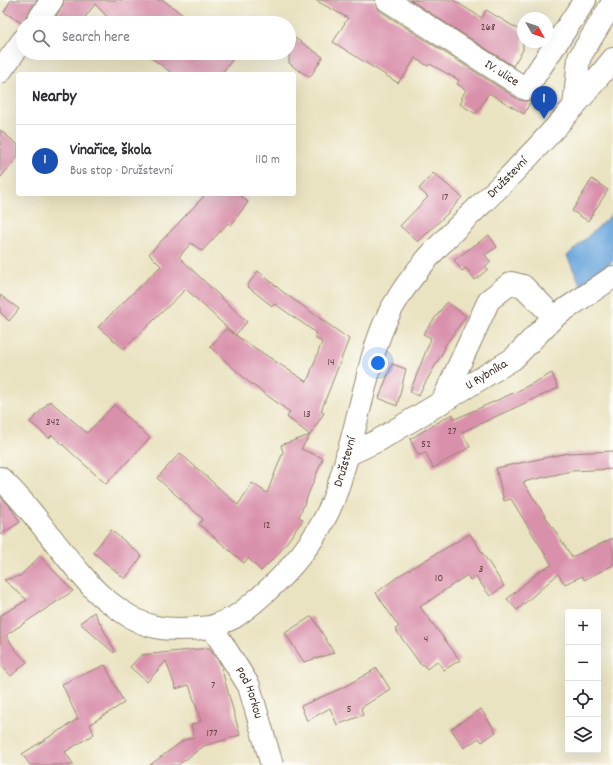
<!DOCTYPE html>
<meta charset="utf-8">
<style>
:root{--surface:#fff;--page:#f2f2f3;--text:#2b2b33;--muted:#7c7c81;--line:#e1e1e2;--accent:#b45309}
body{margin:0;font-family:Dekko,sans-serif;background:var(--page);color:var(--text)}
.controls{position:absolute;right:12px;bottom:12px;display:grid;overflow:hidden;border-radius:4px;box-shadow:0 4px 16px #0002}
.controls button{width:36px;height:36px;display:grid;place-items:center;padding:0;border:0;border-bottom:1px solid var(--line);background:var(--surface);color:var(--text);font:20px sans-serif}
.compass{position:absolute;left:517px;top:12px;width:36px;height:36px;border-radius:50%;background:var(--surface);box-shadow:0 4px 16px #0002;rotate:130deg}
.you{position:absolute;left:378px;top:363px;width:14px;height:14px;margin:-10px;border:3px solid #fff;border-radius:50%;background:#1a73e8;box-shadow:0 0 0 6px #1a73e833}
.badge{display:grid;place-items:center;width:26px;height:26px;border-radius:50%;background:var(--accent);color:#fff;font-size:13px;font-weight:700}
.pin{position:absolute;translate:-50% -33px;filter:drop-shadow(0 1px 2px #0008)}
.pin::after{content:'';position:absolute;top:21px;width:14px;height:12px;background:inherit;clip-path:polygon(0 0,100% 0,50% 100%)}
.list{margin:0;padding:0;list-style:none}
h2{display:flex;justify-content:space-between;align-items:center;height:52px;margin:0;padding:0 16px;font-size:17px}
h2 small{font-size:13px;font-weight:400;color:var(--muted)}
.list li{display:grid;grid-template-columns:26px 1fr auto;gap:12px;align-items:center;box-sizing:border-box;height:72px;padding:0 16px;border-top:1px solid var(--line)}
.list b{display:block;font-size:15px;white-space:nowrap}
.list p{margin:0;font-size:13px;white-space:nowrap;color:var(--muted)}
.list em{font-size:13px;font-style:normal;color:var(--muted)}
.icon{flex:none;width:22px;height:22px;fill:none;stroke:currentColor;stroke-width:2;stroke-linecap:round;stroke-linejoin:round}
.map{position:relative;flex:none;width:613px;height:765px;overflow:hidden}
.search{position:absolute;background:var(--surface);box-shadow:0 4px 16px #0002;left:16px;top:16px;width:280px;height:44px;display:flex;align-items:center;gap:10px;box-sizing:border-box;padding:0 14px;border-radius:22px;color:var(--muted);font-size:15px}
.panel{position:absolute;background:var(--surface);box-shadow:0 4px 16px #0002;left:16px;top:72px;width:280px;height:124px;border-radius:4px}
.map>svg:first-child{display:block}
.water{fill:#6da7dd;stroke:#54687e}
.building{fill:#d990ab}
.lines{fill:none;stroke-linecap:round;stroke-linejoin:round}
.minor-casing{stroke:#928670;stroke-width:24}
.secondary-casing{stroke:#928670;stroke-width:24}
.minor{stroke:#fff;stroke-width:22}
.secondary{stroke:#fff;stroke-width:22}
.labels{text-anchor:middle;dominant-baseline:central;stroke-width:4;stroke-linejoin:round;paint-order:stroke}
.number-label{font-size:11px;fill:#624441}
.street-label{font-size:13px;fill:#3b2a1e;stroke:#fdfcf7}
</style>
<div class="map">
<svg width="613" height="765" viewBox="0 0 613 765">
<rect width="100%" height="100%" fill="#fdfcf7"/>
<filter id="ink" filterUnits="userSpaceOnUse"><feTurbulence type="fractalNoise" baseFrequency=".025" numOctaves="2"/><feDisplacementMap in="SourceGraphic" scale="8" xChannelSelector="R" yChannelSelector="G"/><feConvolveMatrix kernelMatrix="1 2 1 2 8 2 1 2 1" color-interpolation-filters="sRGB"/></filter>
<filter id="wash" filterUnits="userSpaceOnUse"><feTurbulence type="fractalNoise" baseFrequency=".012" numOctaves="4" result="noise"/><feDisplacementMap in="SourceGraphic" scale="16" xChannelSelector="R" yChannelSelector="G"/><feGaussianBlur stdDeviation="0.9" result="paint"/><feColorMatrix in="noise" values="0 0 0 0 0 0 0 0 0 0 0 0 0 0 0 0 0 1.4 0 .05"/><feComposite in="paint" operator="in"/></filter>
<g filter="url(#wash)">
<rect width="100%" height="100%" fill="#eae3c1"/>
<!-- water -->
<path class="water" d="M613 213V261L581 286 567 256Z"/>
<g id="blocks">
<!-- building -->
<path class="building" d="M11 0H37L26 16 23 24 4 12Z
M64 0H163L194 23H113L95 4 81 23H66L56 16 62 7Z
M315 0H375L376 6 380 11 519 100 526 101 532 99 524 114 489 93 476 114 460 104 463 99 461 98 466 90 457 84 459 80 430 64 428 66 415 58 403 78 402 77 398 83 333 42 348 18Z
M410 0H453L482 18 486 10 523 32V50L513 66Z
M289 34 323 57 310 77 295 68 289 63Z
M145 53H238L221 74H173Z
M0 130 18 145V157L0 178Z
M433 173 462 197 447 214 418 242 400 226 428 197 419 189Z
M592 179 608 190 588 221 572 211Z
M206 194H239L248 202 231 225 228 223 202 251 191 243 179 257 247 322 235 335 307 382 322 342 316 339 315 332 275 304 272 306 247 286 258 271 283 292 349 339 321 411 324 413 301 449 323 458 299 517 303 520 279 553 261 571 248 558 244 563 199 524 203 519 157 478 180 453 238 505 252 483 267 493 283 452 281 445 310 435 287 417 290 412 250 383 210 347 226 329 234 334 186 289 124 349 98 327 161 266 149 254Z
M489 235 497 247 485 255 491 262 485 266 488 269 475 280 466 268 462 271 454 260Z
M0 295 19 309 9 321 0 312Z
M447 302 466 316 444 347 445 348 418 396 410 392 431 338 423 334Z
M392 364 406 369 397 406 379 398Z
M552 373 558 388 462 432 470 447 433 468 426 453 418 455 410 439 452 414 455 419 518 391Z
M50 401 87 433 114 405 150 438 106 484 52 435 49 438 30 422Z
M613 451V469L571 471 523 482 572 557 613 538V565L584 580 582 576 565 584 558 574 517 610 507 599 541 570 552 565 511 499 504 501 496 468 568 453Z
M0 496 9 505 20 522 0 535Z
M111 530 142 556 125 579 93 552Z
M470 534 504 586 490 596 476 577 470 580 467 575 420 607 460 660 444 670 437 661 427 669 423 664 421 665 395 629 399 627 376 593 400 575Z
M40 556 73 591 6 635 14 648 27 662 11 676 0 664V616L27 600 4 580 20 576Z
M94 612 115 651 114 653 80 623Z
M312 616 334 653 304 662 285 633Z
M209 648 220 663 240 735 204 746 178 765H150L184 740 194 737 191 725 201 721 189 685 176 689 166 661 147 682 130 667 141 655Z
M105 665 124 703 90 724 94 734 65 752 74 765H30L22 754 78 719 62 684Z
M377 668 390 689 361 708 363 715 337 725 330 708 307 721 301 706 344 687Z
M481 709 496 732 482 742 479 738 464 748 451 729Z"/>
</g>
</g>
<g filter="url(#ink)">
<use href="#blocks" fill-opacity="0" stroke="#928670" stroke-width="1"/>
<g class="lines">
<defs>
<g id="minor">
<path id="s1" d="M387 0 526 89 585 0"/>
<path d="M36 23 52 0"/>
<path d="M0 72 23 40"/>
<path d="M574 107 579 58 613 2"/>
<path d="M442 402 489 300 511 283 523 286 554 317"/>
<path id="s2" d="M347 455 379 440 513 359 554 317 613 277"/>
<path id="s3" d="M212 627 249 686 272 765"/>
</g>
<g id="secondary">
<path id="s4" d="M0 478C30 506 53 542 80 573 87 581 95 592 104 598 119 610 136 623 156 627 169 630 196 629 210 627 218 625 226 621 233 618 240 614 247 608 253 603 288 574 318 540 334 498 348 460 356 421 366 383 372 357 379 331 392 308 418 261 459 226 497 189 538 148 577 105 613 59"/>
</g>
</defs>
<!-- minor casing -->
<use href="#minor" class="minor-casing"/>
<!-- secondary casing -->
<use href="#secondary" class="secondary-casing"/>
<!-- minor -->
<use href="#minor" class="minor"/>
<!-- secondary -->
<use href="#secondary" class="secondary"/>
</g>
</g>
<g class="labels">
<!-- number labels -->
<g class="number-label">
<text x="488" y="28">268</text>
<text x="445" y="198">17</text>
<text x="331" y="363">14</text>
<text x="307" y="415">13</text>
<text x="53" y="423">342</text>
<text x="452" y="432">27</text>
<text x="426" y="445">52</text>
<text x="267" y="526">12</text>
<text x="481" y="570">3</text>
<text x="439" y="579">10</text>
<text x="426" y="640">4</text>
<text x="213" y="686">7</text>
<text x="349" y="710">5</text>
<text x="212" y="734">177</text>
</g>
<!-- street labels -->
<g class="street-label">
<text stroke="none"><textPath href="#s1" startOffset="136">IV. ulice</textPath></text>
<text stroke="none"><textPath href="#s4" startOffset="831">Družstevní</textPath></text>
<text stroke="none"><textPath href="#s2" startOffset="161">U Rybníka</textPath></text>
<text stroke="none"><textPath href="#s4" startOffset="495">Družstevní</textPath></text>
<text stroke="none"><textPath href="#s3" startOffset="76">Pod Horkou</textPath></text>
</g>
</g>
</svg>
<div class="controls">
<button>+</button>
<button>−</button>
<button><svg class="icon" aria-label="locate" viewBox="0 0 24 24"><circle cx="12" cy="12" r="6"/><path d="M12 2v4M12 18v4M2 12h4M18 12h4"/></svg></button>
<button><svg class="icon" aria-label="layers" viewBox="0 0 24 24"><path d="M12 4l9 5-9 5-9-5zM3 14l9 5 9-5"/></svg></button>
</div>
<svg class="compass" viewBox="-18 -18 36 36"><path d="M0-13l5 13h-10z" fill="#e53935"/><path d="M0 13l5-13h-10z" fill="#7c7c81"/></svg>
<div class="you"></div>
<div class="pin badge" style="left:544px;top:119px;background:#1a4fb4">1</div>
<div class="search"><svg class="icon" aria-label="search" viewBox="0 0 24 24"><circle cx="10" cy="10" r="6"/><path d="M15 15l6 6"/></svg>Search here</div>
<section class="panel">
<h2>Nearby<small></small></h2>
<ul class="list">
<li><span class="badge" style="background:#1a4fb4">1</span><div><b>Vinařice, škola</b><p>Bus stop · Družstevní</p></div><em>110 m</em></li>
</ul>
</section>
</div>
